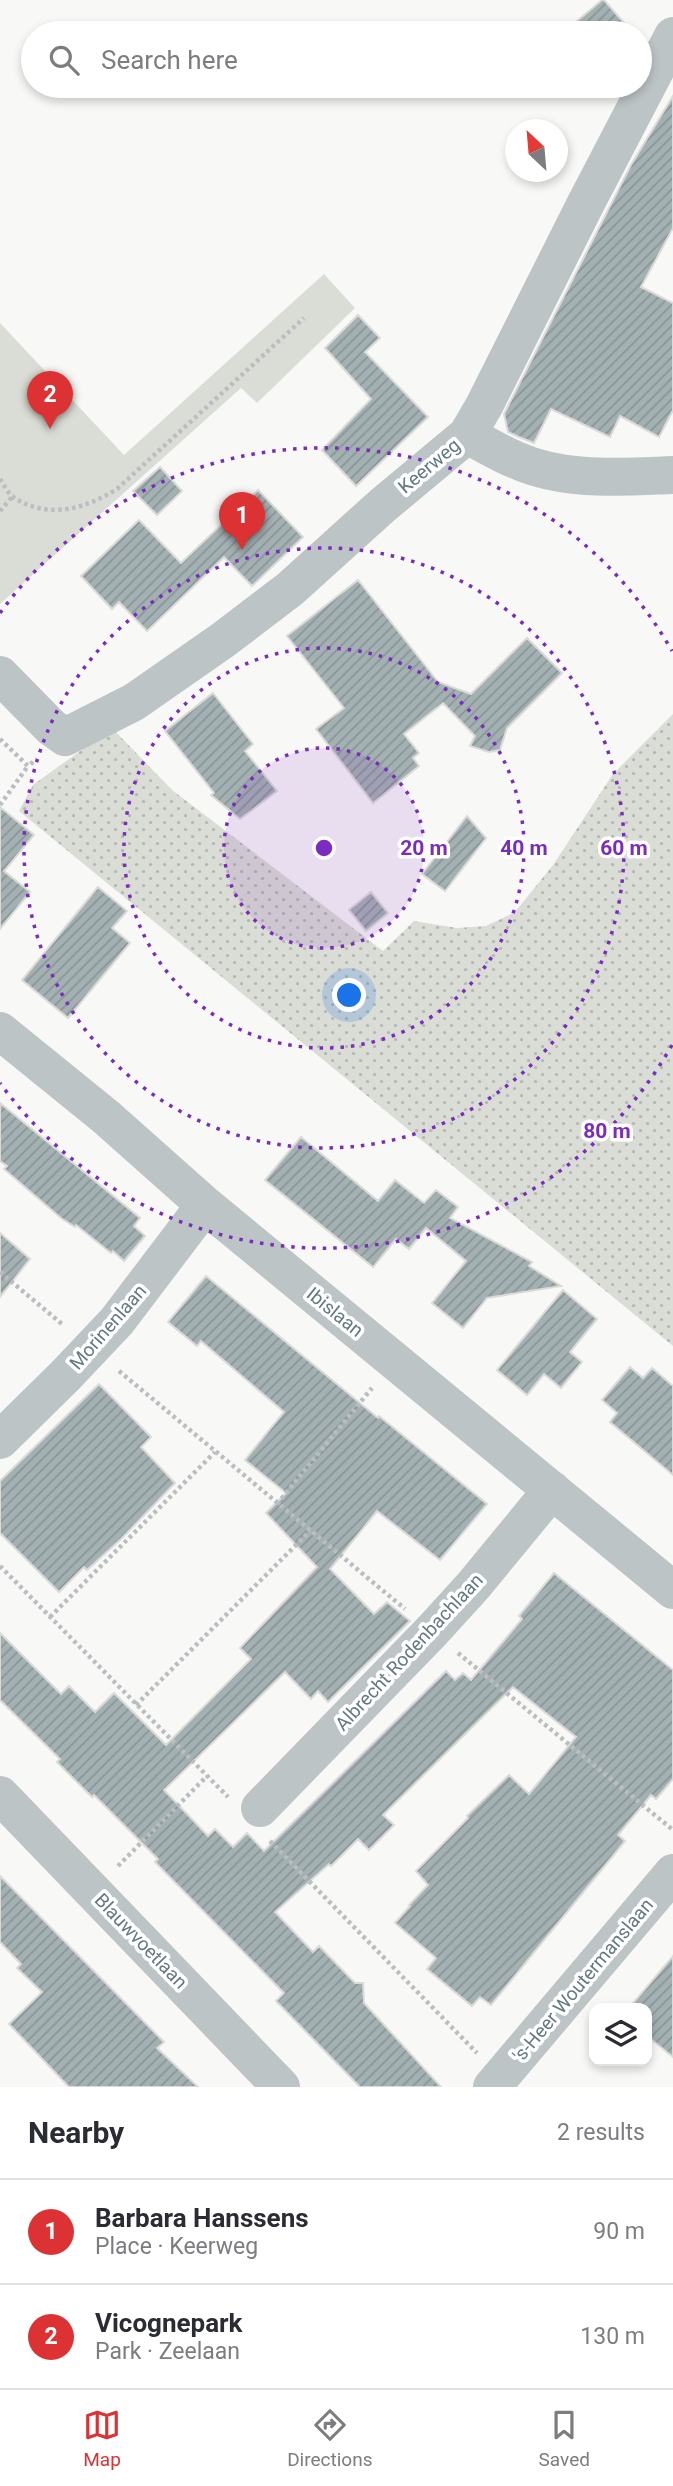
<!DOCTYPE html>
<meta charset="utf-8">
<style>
:root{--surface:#fff;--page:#f2f2f3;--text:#2b2b33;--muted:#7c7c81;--line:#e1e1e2;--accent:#dc3233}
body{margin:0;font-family:Roboto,sans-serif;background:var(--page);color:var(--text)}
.controls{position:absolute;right:21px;bottom:21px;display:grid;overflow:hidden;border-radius:14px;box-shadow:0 4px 10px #0003}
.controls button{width:63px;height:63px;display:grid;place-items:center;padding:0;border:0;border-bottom:2px solid var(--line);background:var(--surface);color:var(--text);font:35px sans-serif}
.compass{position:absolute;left:505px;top:119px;width:63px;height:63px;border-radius:50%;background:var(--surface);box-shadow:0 4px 10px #0003;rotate:334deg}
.you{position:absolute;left:350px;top:996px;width:24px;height:24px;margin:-18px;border:5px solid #fff;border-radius:50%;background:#1a73e8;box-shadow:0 0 0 10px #1a73e833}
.badge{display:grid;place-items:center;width:46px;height:46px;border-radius:50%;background:var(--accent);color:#fff;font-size:23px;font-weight:700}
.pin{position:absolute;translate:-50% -58px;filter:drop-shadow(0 2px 4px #0008)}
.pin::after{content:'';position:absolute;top:37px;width:24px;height:21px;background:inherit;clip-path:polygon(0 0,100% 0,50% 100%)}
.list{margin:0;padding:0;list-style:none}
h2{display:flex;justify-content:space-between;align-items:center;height:91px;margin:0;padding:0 28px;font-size:30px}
h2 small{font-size:23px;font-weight:400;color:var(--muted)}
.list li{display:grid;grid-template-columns:46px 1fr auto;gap:21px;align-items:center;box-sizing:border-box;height:105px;padding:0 28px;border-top:2px solid var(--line)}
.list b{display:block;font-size:26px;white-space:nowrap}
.list p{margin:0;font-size:23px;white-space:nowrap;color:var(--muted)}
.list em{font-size:23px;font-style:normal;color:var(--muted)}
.icon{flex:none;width:38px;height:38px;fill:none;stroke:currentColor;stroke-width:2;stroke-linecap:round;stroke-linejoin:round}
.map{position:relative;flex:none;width:673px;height:2087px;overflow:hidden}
.search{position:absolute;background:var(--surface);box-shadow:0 4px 10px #0003;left:21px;right:21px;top:21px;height:77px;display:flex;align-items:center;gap:18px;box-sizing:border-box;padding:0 24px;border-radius:38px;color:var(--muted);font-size:26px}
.sheet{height:301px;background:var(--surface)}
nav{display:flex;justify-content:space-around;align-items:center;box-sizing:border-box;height:98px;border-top:2px solid var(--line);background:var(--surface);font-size:19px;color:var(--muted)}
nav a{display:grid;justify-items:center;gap:4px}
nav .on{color:var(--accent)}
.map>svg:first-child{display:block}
.grass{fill:url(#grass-dots)}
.park{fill:#daddd5}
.building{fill:url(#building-hatch);stroke:#dadad8;stroke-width:2}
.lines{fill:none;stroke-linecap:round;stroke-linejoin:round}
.path{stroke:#babec0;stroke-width:4.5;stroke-dasharray:3.5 3.5;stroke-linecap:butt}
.minor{stroke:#bdc4c6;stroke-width:38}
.ring{fill:none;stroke:#7b2cbf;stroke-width:3.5;stroke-dasharray:3.5 7}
.labels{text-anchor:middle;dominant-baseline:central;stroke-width:7;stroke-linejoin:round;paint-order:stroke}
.street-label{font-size:19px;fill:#657a80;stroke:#fff}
.centre{fill:#7b2cbf;stroke:#fff;stroke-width:3.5}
.ring-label{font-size:21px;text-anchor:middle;font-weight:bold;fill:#7b2cbf;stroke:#fff;stroke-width:7;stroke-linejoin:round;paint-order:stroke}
</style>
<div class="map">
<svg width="673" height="2087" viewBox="0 0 673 2087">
<defs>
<pattern id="grass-dots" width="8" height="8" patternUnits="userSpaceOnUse" patternTransform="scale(1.75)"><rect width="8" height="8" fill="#daddd5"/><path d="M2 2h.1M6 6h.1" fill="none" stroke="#b4b8b2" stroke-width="1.8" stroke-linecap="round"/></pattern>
<pattern id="building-hatch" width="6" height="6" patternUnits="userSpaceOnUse" patternTransform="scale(1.75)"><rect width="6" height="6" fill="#a4b1b3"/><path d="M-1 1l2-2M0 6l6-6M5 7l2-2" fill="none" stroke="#899597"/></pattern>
</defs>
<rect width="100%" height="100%" fill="#f8f8f6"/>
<!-- grass -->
<path class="grass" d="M673 714V1346L19 811 33 785 112 728 172 790 383 951 414 921 457 928 486 926 515 912 553 865 613 774Z"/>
<!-- park -->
<path class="park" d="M324 274 355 308 257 403 241 388 0 604V323L124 455Z"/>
<!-- building -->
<path class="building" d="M602 0H604L633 33H563Z
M673 96V228L641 287 673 303V410L659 437 620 416 610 437 551 409 534 443 519 437 508 432 504 414 631 165Z
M358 315 380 338 365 352 428 417 356 486 322 450 371 399 325 348Z
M160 467 182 491 157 515 133 491Z
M258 490 303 537 252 586 224 557 147 631 119 602 112 609 81 576 139 520 181 563Z
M358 580 438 682 471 694 527 638 562 673 507 728 500 750 489 752 470 746 475 736 443 703 404 734 419 753 413 758 419 766 373 803 316 729 344 708 287 636Z
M213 693 253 744 245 751 277 791 240 819 211 795 214 793 165 731Z
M0 807 34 835 4 871 30 892 0 929Z
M467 816 486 838 445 891 422 874Z
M98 887 127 911 112 928 130 943 68 1018 22 980Z
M371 892 388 913 366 931 349 910Z
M0 1103 140 1218 134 1226 145 1236 124 1261 113 1251 111 1253 76 1225 75 1227 61 1218 4 1169 7 1166 0 1161Z
M301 1137 378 1201 395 1180 424 1203 436 1190 458 1207 450 1218 532 1262 529 1266 561 1286 487 1298 463 1328 432 1303 466 1261 426 1228 409 1249 396 1239 373 1267 265 1180Z
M0 1233 30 1259 0 1297Z
M206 1276 378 1418 379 1416 487 1504 440 1560 377 1511 330 1569 374 1614 387 1602 410 1621 328 1702 318 1691 311 1699 285 1672 164 1790 208 1836 215 1829 233 1847 247 1833 264 1851 446 1671 455 1680 463 1673 471 1680 522 1619 519 1616 554 1573 673 1670V1779L656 1799 651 1795 618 1835 625 1841 491 2005 480 1997 472 2006 427 1969 436 1958 395 1923 410 1906 409 1905 428 1885 416 1871 468 1818 467 1816 509 1775 529 1794 576 1737 513 1687 383 1815 394 1825 369 1850 358 1839 331 1866 329 1864 275 1912 313 1952 319 1946 355 1983H363L364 2003 441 2087H360L276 2001 284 1993 155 1862 158 1859 94 1795 92 1797 57 1762 60 1759 0 1700V1633L61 1694 69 1686 95 1712 114 1693 166 1745 251 1659 240 1648 317 1567 266 1513 286 1493 245 1460 284 1412 201 1341 197 1346 168 1322Z
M563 1290 597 1319 570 1352 582 1362 561 1388 544 1374 527 1395 497 1370Z
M630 1367 643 1378 652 1368 673 1386V1475L610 1422 617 1413 602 1400Z
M99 1384 151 1437 141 1447 175 1483 122 1538 87 1570 84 1567 59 1592 0 1533V1481Z
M0 1876 164 2042 157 2048 198 2087H69L9 2024 42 1992 17 1968 21 1964 0 1942Z
M673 1956V2057L647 2036V2008H629Z"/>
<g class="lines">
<!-- path -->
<path class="path" d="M0 479C4 485 8 493 13 497 48 520 85 509 117 489L304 318
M0 511 12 497
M0 739 28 766 37 759
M0 805 28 766
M0 1272 63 1325
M119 1371 405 1609
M277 1504 372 1388
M0 1566 228 1797
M50 1617 215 1452
M458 1653 673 1830
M136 1705 310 1531
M270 1841 477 2053
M118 1866 207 1776"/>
<!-- minor -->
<path class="minor" d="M467 435C483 443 499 453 516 460 565 482 621 477 673 475
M0 675 51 727 65 737 134 702 223 640 290 589 383 505 467 435 484 406 585 205 673 36
M0 1031 106 1117 205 1205 673 1590
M0 1440 66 1375 117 1321 205 1205
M0 1795 281 2087
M260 1808 432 1631 473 1586 552 1490
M492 2087 673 1873"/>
</g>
<!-- distance rings -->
<circle cx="324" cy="848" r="100" fill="#7b2cbf" fill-opacity=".12"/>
<g class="ring">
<circle cx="324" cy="848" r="100"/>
<circle cx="324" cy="848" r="200"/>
<circle cx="324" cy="848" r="300"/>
<path d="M672 1045A400 400 0 0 1 0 1083M0 613A400 400 0 0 1 672 651"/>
</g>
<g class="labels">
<!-- street labels -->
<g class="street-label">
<text transform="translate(429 466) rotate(-40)">Keerweg</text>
<text transform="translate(335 1312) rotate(39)">Ibislaan</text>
<text transform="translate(108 1327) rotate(-49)">Morinenlaan</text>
<text transform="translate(409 1652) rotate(-47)">Albrecht Rodenbachlaan</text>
<text transform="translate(141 1941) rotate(46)">Blauwvoetlaan</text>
<text transform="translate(583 1980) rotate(-50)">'s-Heer Woutermanslaan</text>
</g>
</g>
<circle cx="324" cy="848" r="10" class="centre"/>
<g class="ring-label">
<text x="424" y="855">20 m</text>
<text x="524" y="855">40 m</text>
<text x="624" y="855">60 m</text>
<text x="607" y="1138">80 m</text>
</g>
</svg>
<div class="controls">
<button><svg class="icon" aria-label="layers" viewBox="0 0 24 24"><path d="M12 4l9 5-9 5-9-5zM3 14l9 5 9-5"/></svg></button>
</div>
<svg class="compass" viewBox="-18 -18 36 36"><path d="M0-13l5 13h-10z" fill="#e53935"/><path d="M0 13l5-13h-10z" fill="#7c7c81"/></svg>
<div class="you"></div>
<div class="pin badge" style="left:242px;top:550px">1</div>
<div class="pin badge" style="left:50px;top:429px">2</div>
<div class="search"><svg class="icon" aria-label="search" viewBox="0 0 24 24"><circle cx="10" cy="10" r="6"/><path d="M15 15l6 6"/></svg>Search here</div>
</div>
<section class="sheet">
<h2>Nearby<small>2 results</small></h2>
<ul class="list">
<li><span class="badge">1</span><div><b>Barbara Hanssens</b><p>Place · Keerweg</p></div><em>90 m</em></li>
<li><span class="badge">2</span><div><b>Vicognepark</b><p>Park · Zeelaan</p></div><em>130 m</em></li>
</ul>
</section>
<nav>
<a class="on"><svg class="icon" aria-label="map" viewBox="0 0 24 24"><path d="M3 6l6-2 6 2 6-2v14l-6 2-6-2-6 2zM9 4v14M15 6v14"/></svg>Map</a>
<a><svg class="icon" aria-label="directions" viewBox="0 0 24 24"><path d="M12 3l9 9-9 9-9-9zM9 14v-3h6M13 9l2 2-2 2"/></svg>Directions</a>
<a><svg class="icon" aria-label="saved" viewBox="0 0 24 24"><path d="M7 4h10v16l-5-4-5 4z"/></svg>Saved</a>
</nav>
